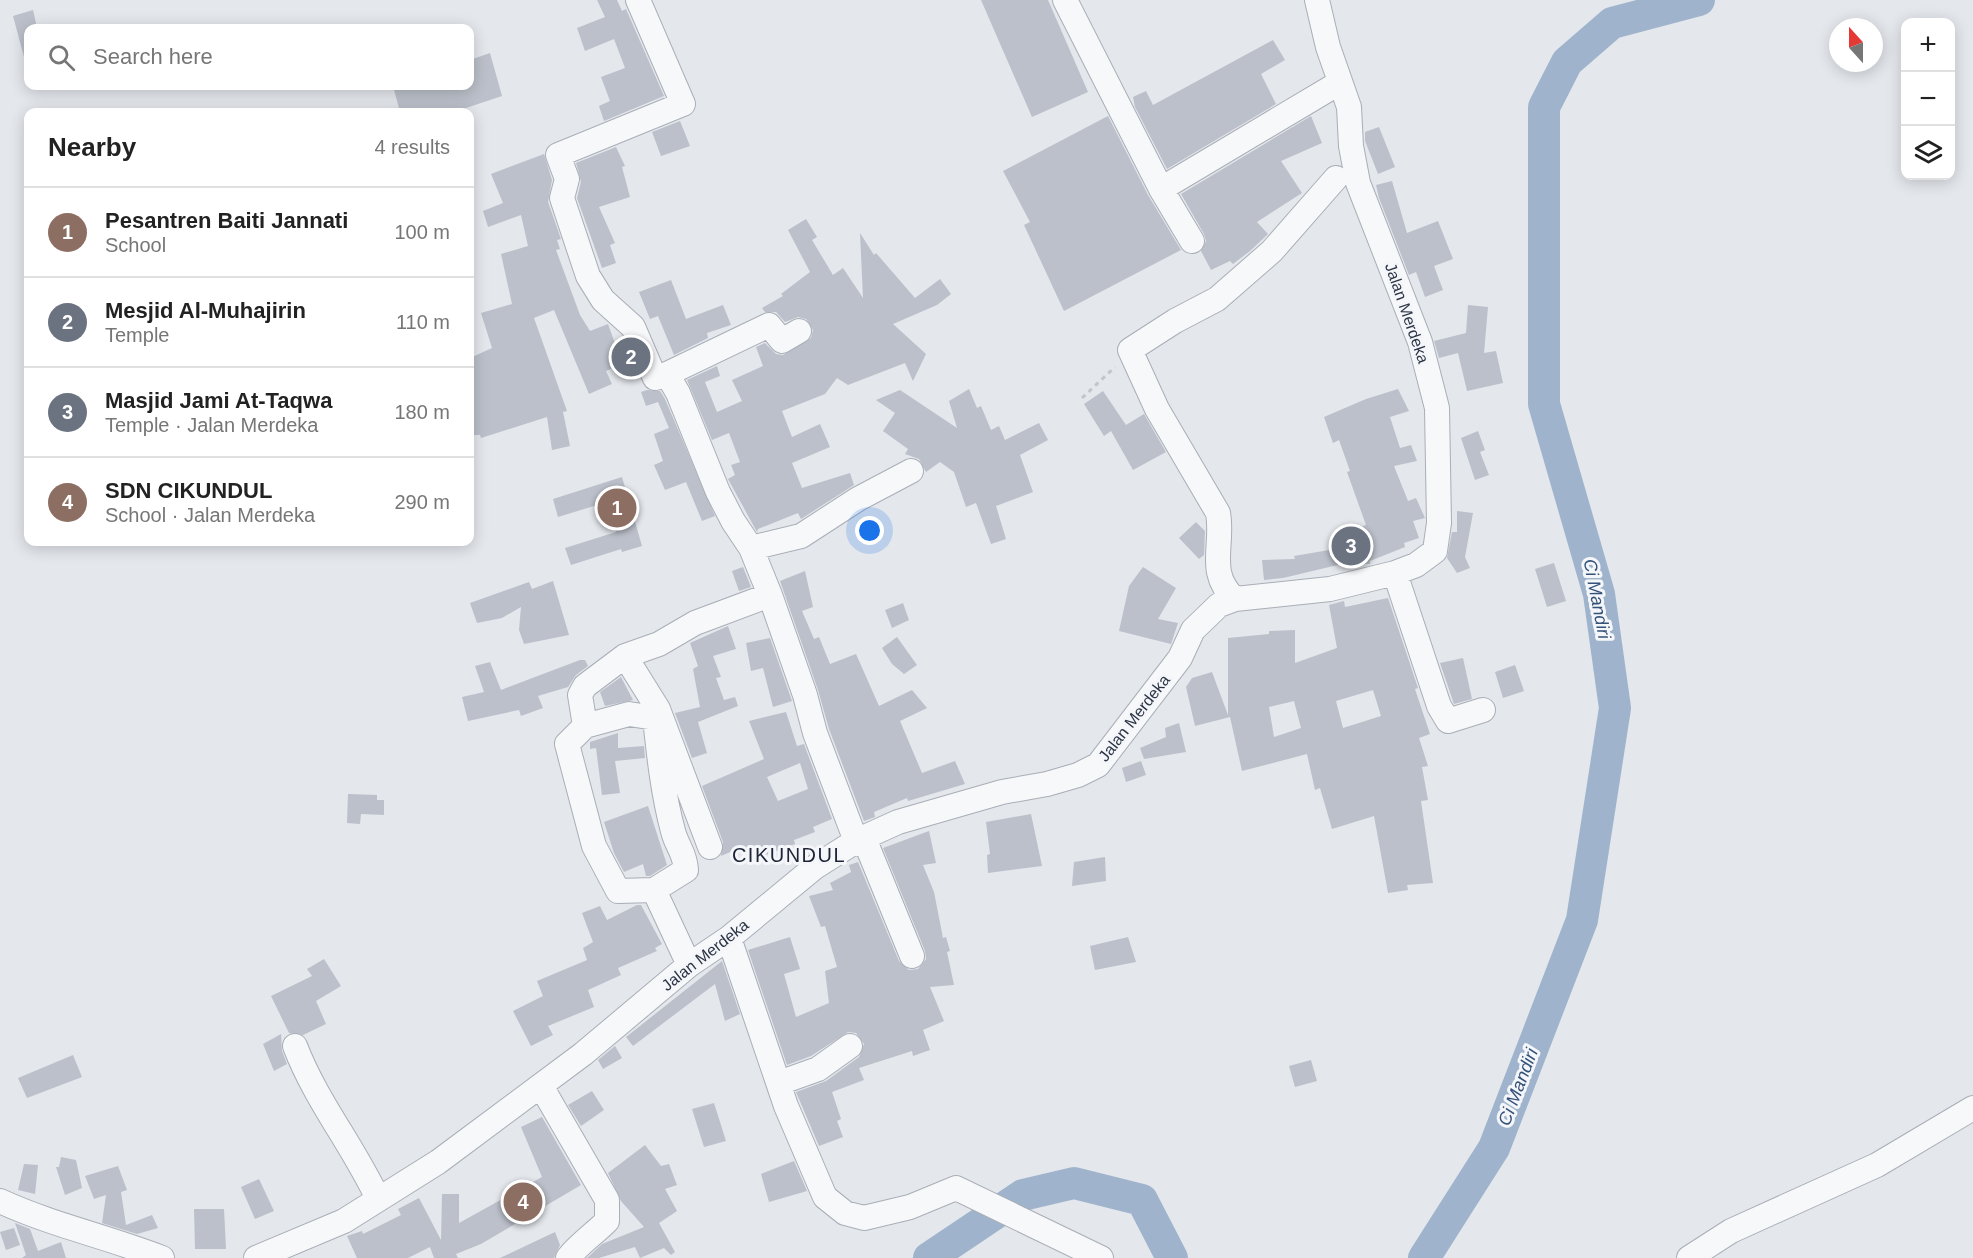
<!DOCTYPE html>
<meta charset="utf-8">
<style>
:root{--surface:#fff;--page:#f6f6f6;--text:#222;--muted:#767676;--line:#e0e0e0;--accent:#d93025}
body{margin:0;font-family:Arial,sans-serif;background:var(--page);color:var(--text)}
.controls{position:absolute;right:18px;top:18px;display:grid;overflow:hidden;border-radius:12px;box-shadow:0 3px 15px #0003}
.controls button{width:54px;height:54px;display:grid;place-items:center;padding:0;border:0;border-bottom:2px solid var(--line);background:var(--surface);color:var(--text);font:30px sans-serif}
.compass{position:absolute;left:1829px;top:18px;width:54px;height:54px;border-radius:50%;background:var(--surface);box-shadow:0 3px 15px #0003;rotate:339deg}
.you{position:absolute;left:870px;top:531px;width:21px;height:21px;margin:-15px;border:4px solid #fff;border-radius:50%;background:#1a73e8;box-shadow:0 0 0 9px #1a73e833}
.badge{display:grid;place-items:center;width:39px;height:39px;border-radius:50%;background:var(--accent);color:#fff;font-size:20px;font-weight:700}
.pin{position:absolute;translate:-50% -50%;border:3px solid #fff;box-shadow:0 2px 6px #0006}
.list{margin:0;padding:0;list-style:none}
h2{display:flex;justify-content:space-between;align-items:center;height:78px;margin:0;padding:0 24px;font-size:26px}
h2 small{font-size:20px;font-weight:400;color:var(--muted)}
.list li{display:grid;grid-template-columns:39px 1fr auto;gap:18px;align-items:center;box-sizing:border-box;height:90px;padding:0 24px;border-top:2px solid var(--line)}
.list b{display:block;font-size:22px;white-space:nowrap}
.list p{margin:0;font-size:20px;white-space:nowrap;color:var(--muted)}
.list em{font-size:20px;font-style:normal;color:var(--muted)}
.icon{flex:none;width:33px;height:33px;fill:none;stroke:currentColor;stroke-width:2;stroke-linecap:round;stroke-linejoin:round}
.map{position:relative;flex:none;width:1973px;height:1258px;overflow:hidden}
.search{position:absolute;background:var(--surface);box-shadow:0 3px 15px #0003;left:24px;top:24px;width:450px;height:66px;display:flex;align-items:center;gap:15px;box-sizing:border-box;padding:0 21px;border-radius:12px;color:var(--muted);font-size:22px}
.panel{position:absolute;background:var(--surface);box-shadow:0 3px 15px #0003;left:24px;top:108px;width:450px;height:438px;border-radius:12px}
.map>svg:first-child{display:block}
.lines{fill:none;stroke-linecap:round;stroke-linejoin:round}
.river{stroke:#9fb4cc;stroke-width:32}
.building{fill:#bbc0ca;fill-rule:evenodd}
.minor-casing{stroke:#a9aeb7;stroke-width:26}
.path{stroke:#c2c5cb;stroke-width:3;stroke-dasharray:4.5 4.5;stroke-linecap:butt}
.minor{stroke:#f7f8fa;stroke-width:24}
.labels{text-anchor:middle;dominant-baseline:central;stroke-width:6;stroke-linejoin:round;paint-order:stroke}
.street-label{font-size:16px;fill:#2b3445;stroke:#f4f6f9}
.water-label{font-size:18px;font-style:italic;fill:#34527a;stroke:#f4f6f9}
.quarter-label{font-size:20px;letter-spacing:1.5px;fill:#1d2536;stroke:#f4f6f9}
</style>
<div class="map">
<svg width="1973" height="1258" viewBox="0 0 1973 1258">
<rect width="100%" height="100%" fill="#e4e7ec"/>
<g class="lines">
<!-- river -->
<path class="river" d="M929 1258 1023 1195 1074 1183 1142 1200 1172 1258
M1424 1258 1494 1148 1582 920 1615 708 1599 594 1544 404V107L1567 62 1612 23 1699 0"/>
</g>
<!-- building -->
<path class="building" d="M597 0H617L622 11 626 9 664 96 604 121 599 106 610 101 601 77 625 68 614 39 585 51 577 28 605 17Z
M981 0H1048L1088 92 1032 117Z
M33 10 37 28H28V56L24 57 13 16Z
M1273 40 1285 60 1261 74 1276 104 1167 169 1135 107 1133 97 1146 91 1153 105Z
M490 53 502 96 454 112H400L393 86H470V60Z
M1108 116 1148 195 1181 250 1064 311 1024 225 1030 222 1003 171Z
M1311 116 1322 143 1281 161 1302 193 1257 222 1268 234 1250 251 1233 264 1230 261 1211 270 1201 251 1206 241 1204 234 1181 194Z
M680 121 690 146 661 156 652 132Z
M1379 127 1395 167 1378 174 1365 141V132Z
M616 147 625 166 622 167 630 197 599 207 615 243 610 245 616 263 602 268 577 198 581 182 576 163Z
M544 154 552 180 548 202 561 239 557 240 560 249 556 250 580 315 590 331 608 324 617 349 626 346 632 360 606 371 612 384 589 394 554 310 534 318 567 411 563 412 570 446 552 450 547 417 481 438 480 435H470V358L492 348 481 313 512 304 501 254 528 246 521 215 488 227 483 211 503 203 491 174Z
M1392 181 1407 233 1438 221 1453 259 1434 266 1443 290 1425 297 1416 272 1409 275 1379 198 1376 185Z
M806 219 817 237 812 240 833 275 843 268 863 298 860 233 874 255 876 253 915 298 940 279 951 294 937 305 893 324 926 354 913 381 905 363 848 385 837 378 825 394 782 411 792 437 820 424 830 447 792 463 802 488 850 473 854 485 801 519 798 513 758 529 757 532 728 479 735 475 731 465 740 462 729 433 712 440 687 380 717 366 720 376 705 382 717 412 742 401 732 380 763 366 756 347 765 343 776 354 783 355 811 338 813 330 806 319 798 317 785 322 776 312H765L762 308 783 296 781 294 810 272 788 230Z
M671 280 686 319 723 305 731 325 707 333 708 338 674 355 658 316 650 319 639 292Z
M1468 305 1488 307 1484 353 1496 351 1503 383 1467 391 1458 353 1439 358 1434 341 1466 333Z
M969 389 977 408 981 406 991 430 999 426 1005 440 1039 423 1048 440 1020 455 1033 492 996 506 1006 539 991 544 976 503 966 507 954 472 940 462 926 472 919 459 905 454 908 449 883 431 895 413 876 400 900 390 957 428 949 401Z
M1398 389 1409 411 1390 417 1400 448 1411 445 1417 461 1394 466 1408 501 1416 498 1425 518 1413 521 1419 538 1404 543 1405 547 1370 561V564L1346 563 1283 578 1264 580 1262 560 1295 559 1294 556 1341 548V538L1368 540 1361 527 1366 525 1347 472 1350 471 1339 440 1333 443 1324 417 1366 399Z
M647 390 660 391 665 399 715 516 702 521 686 482 665 490 654 465 663 461 654 434 669 428 658 402 646 406 641 392Z
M1103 391 1126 425 1144 414 1166 452 1133 470 1111 431 1104 436 1084 404Z
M1478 431 1485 450 1480 452 1489 475 1475 480 1461 438Z
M622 477 642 546 622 552 621 549 571 565 565 548 616 532 607 502 558 517 553 499Z
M1457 511 1473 513 1465 557 1470 568 1457 573 1447 558 1452 532H1457Z
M1196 522 1205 531 1204 555 1199 559 1179 538Z
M1554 563 1566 601 1547 607 1535 569Z
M743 567 751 587 739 591 732 571Z
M1143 567 1176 588 1158 619 1178 623 1171 644 1119 631 1129 586Z
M805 571 813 607 802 611 814 639 819 637 830 664 856 654 879 706 912 690 927 708 900 721 922 773 955 761 965 784 908 801 907 798 874 812 875 817 864 821 829 729 818 690 780 581Z
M553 581 569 635 524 644 519 630 521 607 502 618 477 623 470 603 529 582 532 589Z
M1388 598 1418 688 1415 689 1430 734 1419 738 1428 766 1422 767 1428 800 1421 801 1433 883 1407 885 1408 890 1388 893 1374 816 1332 829 1320 788 1315 790 1307 754 1242 771 1230 717 1195 726 1186 687 1192 678 1212 672 1228 715V638L1269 634V631L1295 630V663L1337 648 1329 605 1344 601 1345 607ZM1373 690 1381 716 1343 728 1336 701ZM1294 701 1301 728 1274 737 1269 707Z
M903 603 909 620 892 628 885 610Z
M728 626 736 649 713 656 721 677 716 678 724 700 735 697 738 706 698 722 707 753 692 758 675 713 700 707 693 669 698 666 690 643Z
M897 637 917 665 904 674 892 664 882 648Z
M770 638 792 701 773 707 763 668 751 671 746 643Z
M1463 658 1472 699 1454 704 1440 663Z
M580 660H585L588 666 576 675 568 687 538 696 543 708 521 716 519 710 468 721 462 697 484 692 475 666 490 662 501 690Z
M1515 665 1524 691 1503 698 1495 672Z
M621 677 633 700 605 706 600 692Z
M786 712 797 746 804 744 832 819 813 827 815 832 794 840 795 844 749 861 744 846 721 856 723 842 702 786 764 759 749 721ZM800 763 808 789 778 801 767 777Z
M1179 723 1186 752 1144 759 1140 748 1166 737 1165 728Z
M618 733V748L644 746 645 758 615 761 620 793 602 795 596 748 590 749V742Z
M1141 761 1146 775 1126 782 1122 768Z
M348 794 377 795V800H384V815L361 814 360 824 347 823Z
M648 806 667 865 650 876H646L643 864 624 872 614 853 604 822Z
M1031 814 1042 866 988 873 987 855 990 854 986 822Z
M929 831 936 863 923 865 934 892 943 938 946 937 950 951 947 952 954 985 930 987 944 1021 923 1030 930 1050 913 1056 912 1051 859 1068 864 1080 832 1092 841 1119 837 1121 843 1137 819 1146 796 1092 826 1081 859 1057 864 1044 856 1033 848 1032 811 1056 787 1065 748 950 790 937 800 969 784 974 796 1017 829 1003 825 971 837 967 825 926 821 927 809 896 833 890 830 883 851 872 849 865 858 862 899 961 909 970 918 969 926 959 925 951 883 848Z
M1105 857 1106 881 1072 886 1074 862Z
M637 905H641L662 944 655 948 657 951 618 968 621 975 588 990 594 1007 548 1026 553 1035 531 1046 513 1011 543 996 537 981 587 960 583 948 593 942 582 913 600 906 607 920Z
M1128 937 1136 962 1095 970 1090 946Z
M324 959 341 986 316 1001 326 1024 303 1035 289 1033 271 996 312 976 307 969Z
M722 961 740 1014 725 1021 715 984 633 1046 626 1037Z
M281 1034 282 1051 287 1064 274 1071 263 1044Z
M615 1046 622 1058 603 1069 598 1060Z
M73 1055 82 1077 27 1098 18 1078Z
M1311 1060 1317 1081 1295 1087 1289 1066Z
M592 1091 604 1110 581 1126 568 1105Z
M714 1103 726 1141 704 1147 692 1109Z
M542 1117 581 1185 481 1244 456 1254 458 1258H434L430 1247 408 1258H357L347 1236 362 1231 363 1234 401 1215 398 1209 419 1198 441 1240 442 1194H459V1223L542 1177 521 1127Z
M645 1145 661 1166 669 1164 677 1185 665 1189 677 1211 659 1223 675 1252 671 1255 664 1248 640 1258 635 1247 599 1258H587L602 1244 644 1227 621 1201 608 1173Z
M61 1157 76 1160 82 1188 65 1195 56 1167H59Z
M794 1161 807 1191 769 1202 761 1174Z
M24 1164 38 1165 35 1194 18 1190Z
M118 1166 127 1190 121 1192 126 1225 152 1215 158 1228 137 1234 102 1223 106 1195 94 1199 85 1176Z
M259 1179 274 1211 255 1219 241 1187Z
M194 1209H224L226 1249H195Z
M15 1223 30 1229 38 1251 61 1242 66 1258H22L26 1255Z
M14 1228 20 1245 6 1250 0 1232Z
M555 1232 560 1245 554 1258H500Z"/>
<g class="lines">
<defs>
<path id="minor" d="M638 0 683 104 558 155 567 179 562 198 588 276 603 300 633 327 655 378 667 374 678 393 718 492 733 521 751 548 770 595 805 695 815 733 856 841 868 848 912 956
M1065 0 1161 189 1339 83
M1161 189 1192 241
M667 374 769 325 782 341 799 331
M751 548 801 536 858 499 911 471
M1395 573 1439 706 1448 721 1483 710
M1235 599C1206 573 1224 545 1218 513L1157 409 1130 350 1175 321 1217 299 1272 251 1336 178
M625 656 658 709 710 847
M629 714 655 718C659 756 663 794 673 831 677 847 685 852 686 870L654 890 618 891 594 846 567 744 585 726Z
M585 726 580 695 585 686 625 656 659 644 695 623 770 595
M654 890 689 965
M729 938 786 1106 825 1197 845 1213 864 1218 910 1207 956 1188 1101 1258
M295 1046C316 1101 354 1147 378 1199
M779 1083 818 1069 850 1046
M541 1086 607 1200V1221C594 1234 579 1244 568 1258
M0 1201C52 1225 108 1237 162 1258
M256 1258 344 1221 438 1162 583 1054 689 965 729 938 815 867 856 841 898 822 1002 792 1047 784 1078 775 1098 765 1180 658 1193 630 1219 605 1235 599 1330 589 1395 573 1416 565 1435 551 1439 523 1437 408 1420 342 1358 183 1351 146 1349 107 1328 47 1317 0
M1689 1258 1731 1231 1877 1165 1973 1108"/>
</defs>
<!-- minor casing -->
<use href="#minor" class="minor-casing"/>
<!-- path -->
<path class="path" d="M1082 398 1115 367"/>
<!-- minor -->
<use href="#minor" class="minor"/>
</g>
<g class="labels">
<!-- street labels -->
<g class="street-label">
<text transform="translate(1407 313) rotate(71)">Jalan Merdeka</text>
<text transform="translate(1134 718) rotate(-52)">Jalan Merdeka</text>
<text transform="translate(705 955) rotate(-38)">Jalan Merdeka</text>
</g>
<!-- water labels -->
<g class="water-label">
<text transform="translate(1597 599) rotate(79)">Ci Mandiri</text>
<text transform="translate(1518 1087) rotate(-69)">Ci Mandiri</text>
</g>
<!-- quarter labels -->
<g class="quarter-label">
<text x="789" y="855">CIKUNDUL</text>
</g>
</g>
</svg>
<div class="controls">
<button>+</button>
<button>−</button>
<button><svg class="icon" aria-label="layers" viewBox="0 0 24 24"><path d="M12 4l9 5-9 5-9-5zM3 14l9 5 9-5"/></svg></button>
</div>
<svg class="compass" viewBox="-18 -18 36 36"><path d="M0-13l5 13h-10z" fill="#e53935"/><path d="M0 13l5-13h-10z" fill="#767676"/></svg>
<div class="you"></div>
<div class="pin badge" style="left:617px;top:508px;background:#8d6e63">1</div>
<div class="pin badge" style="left:631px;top:357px;background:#6b7280">2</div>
<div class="pin badge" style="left:1351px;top:546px;background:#6b7280">3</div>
<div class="pin badge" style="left:523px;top:1202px;background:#8d6e63">4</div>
<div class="search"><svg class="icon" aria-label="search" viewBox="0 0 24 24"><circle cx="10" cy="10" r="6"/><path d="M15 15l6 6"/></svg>Search here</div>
<section class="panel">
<h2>Nearby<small>4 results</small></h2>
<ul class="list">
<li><span class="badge" style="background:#8d6e63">1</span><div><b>Pesantren Baiti Jannati</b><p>School</p></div><em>100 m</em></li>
<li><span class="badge" style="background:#6b7280">2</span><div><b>Mesjid Al-Muhajirin</b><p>Temple</p></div><em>110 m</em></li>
<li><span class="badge" style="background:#6b7280">3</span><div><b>Masjid Jami At-Taqwa</b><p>Temple · Jalan Merdeka</p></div><em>180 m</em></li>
<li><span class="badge" style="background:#8d6e63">4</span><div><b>SDN CIKUNDUL</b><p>School · Jalan Merdeka</p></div><em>290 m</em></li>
</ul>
</section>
</div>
